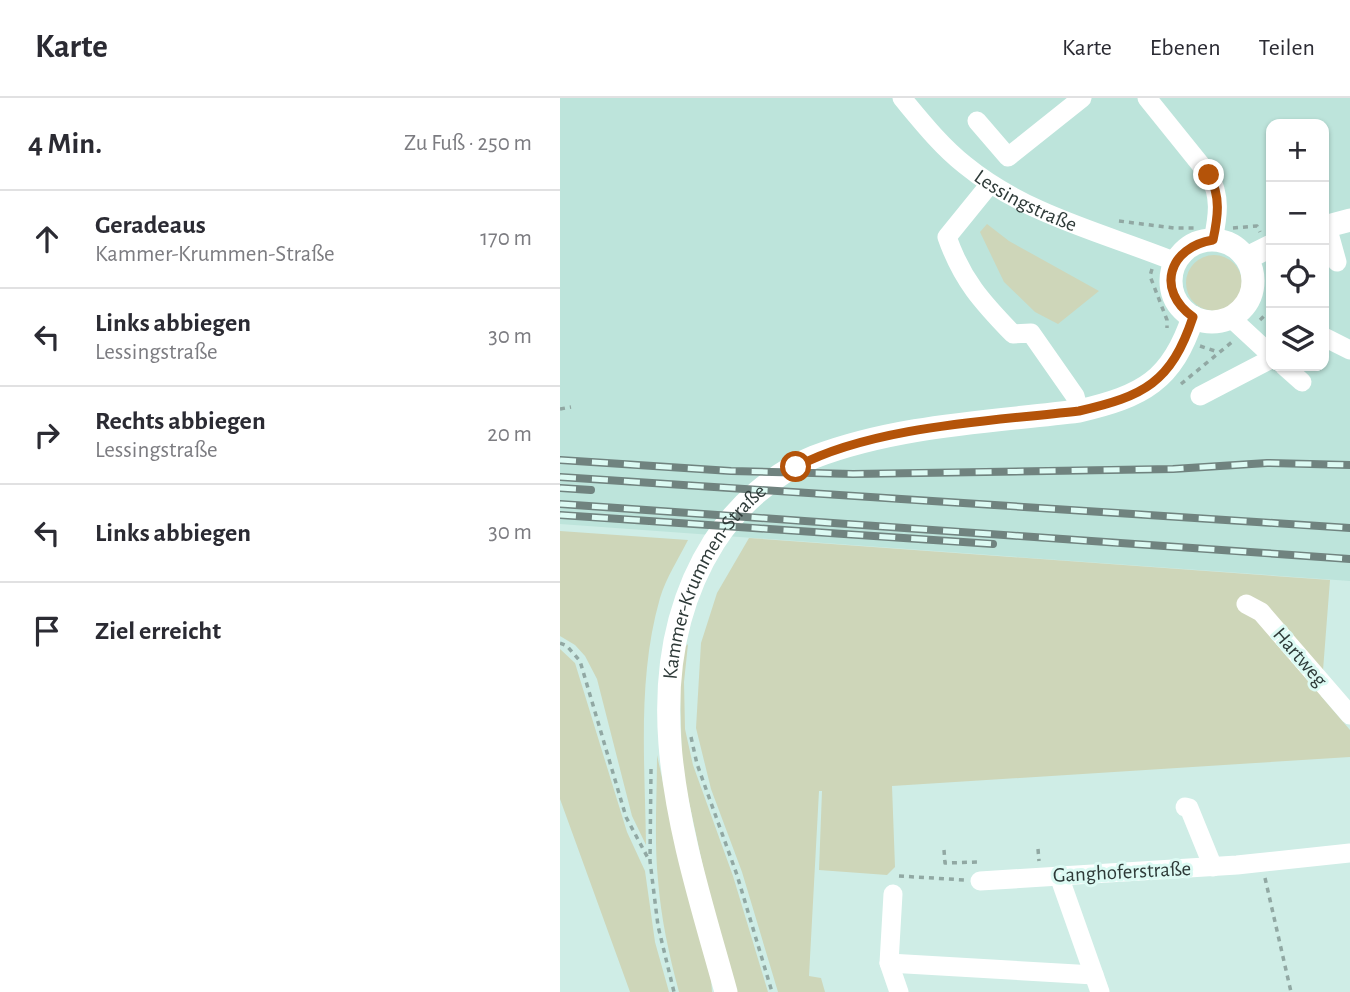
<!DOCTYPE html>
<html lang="de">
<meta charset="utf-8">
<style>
:root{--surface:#fff;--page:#f7f7f7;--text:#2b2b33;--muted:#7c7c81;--line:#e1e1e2}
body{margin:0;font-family:"Alegreya Sans",sans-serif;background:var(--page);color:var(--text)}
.controls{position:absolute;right:21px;top:21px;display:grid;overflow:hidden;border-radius:14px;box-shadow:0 2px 5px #0004}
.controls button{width:63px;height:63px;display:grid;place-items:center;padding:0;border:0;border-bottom:2px solid var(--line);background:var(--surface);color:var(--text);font:35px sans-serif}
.stop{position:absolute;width:21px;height:21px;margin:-16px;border:5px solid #b45309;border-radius:50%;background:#fff}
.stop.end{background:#b45309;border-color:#fff;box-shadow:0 2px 7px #0008}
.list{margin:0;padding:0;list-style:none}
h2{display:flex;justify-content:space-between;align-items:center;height:91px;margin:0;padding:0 28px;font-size:30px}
h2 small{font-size:23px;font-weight:400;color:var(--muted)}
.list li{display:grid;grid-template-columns:46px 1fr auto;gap:21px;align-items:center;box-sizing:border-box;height:98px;padding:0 28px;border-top:2px solid var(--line)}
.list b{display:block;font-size:26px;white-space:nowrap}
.list p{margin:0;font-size:23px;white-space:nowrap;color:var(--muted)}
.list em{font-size:23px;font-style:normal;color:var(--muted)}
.icon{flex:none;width:38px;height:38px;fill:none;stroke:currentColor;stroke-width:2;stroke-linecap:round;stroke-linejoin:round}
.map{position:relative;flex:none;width:790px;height:894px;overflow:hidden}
header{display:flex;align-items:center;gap:42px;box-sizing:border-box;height:98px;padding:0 35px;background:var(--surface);border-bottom:2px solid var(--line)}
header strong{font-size:33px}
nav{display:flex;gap:38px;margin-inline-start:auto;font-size:24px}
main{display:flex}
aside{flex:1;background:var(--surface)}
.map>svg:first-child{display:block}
.built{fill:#bde4db;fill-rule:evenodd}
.green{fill:#ced6b9}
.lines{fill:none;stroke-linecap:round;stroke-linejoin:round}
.path{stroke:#91a8a3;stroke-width:3.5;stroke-dasharray:5 5;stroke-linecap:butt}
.minor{stroke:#fff;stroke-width:19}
.major{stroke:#fff;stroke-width:23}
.rail-casing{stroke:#70837f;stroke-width:8}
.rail{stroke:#dcfaf3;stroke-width:5;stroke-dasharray:16;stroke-linecap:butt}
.route{stroke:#b45309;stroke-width:9}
.labels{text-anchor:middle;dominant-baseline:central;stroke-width:6;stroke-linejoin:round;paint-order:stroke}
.street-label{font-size:21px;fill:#2e3a38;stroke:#dcfaf3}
</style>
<header>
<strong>Karte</strong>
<nav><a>Karte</a><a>Ebenen</a><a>Teilen</a></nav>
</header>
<main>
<aside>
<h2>4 Min.<small>Zu Fuß · 250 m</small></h2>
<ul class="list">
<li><svg class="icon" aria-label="ahead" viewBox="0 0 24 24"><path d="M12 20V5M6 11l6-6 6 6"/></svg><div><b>Geradeaus</b><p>Kammer-Krummen-Straße</p></div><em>170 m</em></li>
<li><svg class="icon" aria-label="left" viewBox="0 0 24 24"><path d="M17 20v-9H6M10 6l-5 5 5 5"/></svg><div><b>Links abbiegen</b><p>Lessingstraße</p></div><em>30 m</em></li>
<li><svg class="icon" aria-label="right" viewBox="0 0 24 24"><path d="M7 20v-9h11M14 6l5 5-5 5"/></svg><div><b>Rechts abbiegen</b><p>Lessingstraße</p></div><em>20 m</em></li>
<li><svg class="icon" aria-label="left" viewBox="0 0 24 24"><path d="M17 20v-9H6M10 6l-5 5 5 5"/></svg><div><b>Links abbiegen</b></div><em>30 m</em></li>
<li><svg class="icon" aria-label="arrive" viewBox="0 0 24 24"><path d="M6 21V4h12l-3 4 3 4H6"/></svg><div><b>Ziel erreicht</b></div></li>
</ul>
</aside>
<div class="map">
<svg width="790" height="894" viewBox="0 0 790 894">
<rect width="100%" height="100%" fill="#cfede6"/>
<!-- built -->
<path class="built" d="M0 0H790V483L0 426ZM711 26H764V268H711Z"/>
<!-- green -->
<path class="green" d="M427 126 449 143 539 193 498 226 475 214 444 184 420 134Z
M626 185a28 28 0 1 1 56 0a28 28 0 1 1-56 0Z
M0 433 128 442C119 460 106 480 100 500 77 580 85 666 86 747L72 718 37 581 25 558 15 547 0 538Z
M189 440 770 482 761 598 790 632V659L332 688 335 769 327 777 259 772 262 693H259L249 878 261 880 265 894H218L182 774 151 691 136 630 141 545 157 495Z
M128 546 124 584 125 631 133 667 173 778 208 894H177L146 783 122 671 120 583 123 551Z
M0 551 15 565 67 734 85 773 95 844 109 894H70L0 701Z
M97 657 124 781 151 881 152 894H119C109 857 101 820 98 782 94 741 97 699 97 657Z"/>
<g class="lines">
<!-- path -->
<path class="path" d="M559 123 614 130H638
M673 130 697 128 700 134
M592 171 590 178 607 222V230
M700 222 711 211
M640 248 658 254
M621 286 672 244
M0 311 11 309
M0 545 7 548 20 563 66 719 89 762
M131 639 137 666 177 777 212 894
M91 671 90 763 98 828 114 894
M478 751 479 763
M384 752 385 765 418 764
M339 778 405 782
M705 780 731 894"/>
<!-- minor -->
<g class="minor">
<path id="s1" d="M342 0C362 24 381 48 405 67 466 117 544 135 616 164"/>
<path d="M587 0 649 77C661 98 658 118 653 142"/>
<path d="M417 23 448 59 522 0"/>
<path d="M430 86 387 139C402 182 422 204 453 236L471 235 515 298 519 313"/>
<path d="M767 128 777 164"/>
<path d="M671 220 711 257"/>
<path d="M764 239 790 252"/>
<path d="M724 268 742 284"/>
<path d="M640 298 711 261"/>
<path d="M686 506 701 514 790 617"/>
<path d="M625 709 629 710 653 769"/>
<path d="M499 778 540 894"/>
<path d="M420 783 677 767 790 755"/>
<path d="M333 796 329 865 339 894"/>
<path d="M329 865 534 877"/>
</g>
<!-- major -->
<g class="major">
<path d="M764 129 790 122"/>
<circle cx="652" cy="183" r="41"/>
<path d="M687 160 711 148"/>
<path id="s2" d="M166 894C126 749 66 583 154 444 177 408 214 375 254 359 338 327 431 324 519 313 583 298 612 283 633 219"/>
</g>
<defs>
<path id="rail" d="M0 362 171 373 293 376 613 371 707 365 790 367
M0 379 790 430
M0 390 31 392
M0 406 790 461
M0 417 433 446"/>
</defs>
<!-- rail casing -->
<use href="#rail" class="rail-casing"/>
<!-- rail -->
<use href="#rail" class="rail"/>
</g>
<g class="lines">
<!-- route -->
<path class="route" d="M236 369C313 328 433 323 519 313 584 298 611 285 633 219 595 192 609 149 653 142 658 119 661 98 649 77"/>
</g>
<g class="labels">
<!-- street labels -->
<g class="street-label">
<text stroke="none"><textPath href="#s1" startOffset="163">Lessingstraße</textPath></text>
<text stroke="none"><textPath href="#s2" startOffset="429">Kammer-Krummen-Straße</textPath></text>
<text transform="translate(740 559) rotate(49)">Hartweg</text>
<text transform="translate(562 774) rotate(-3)">Ganghoferstraße</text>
</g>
</g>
</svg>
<div class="controls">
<button>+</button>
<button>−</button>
<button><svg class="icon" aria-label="locate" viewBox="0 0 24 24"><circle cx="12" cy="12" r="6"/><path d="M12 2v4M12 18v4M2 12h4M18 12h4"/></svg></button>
<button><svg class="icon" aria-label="layers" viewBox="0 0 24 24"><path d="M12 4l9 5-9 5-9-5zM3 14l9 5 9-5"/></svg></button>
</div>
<div class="stop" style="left:236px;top:369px"></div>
<div class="stop end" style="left:649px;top:77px"></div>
</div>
</main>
